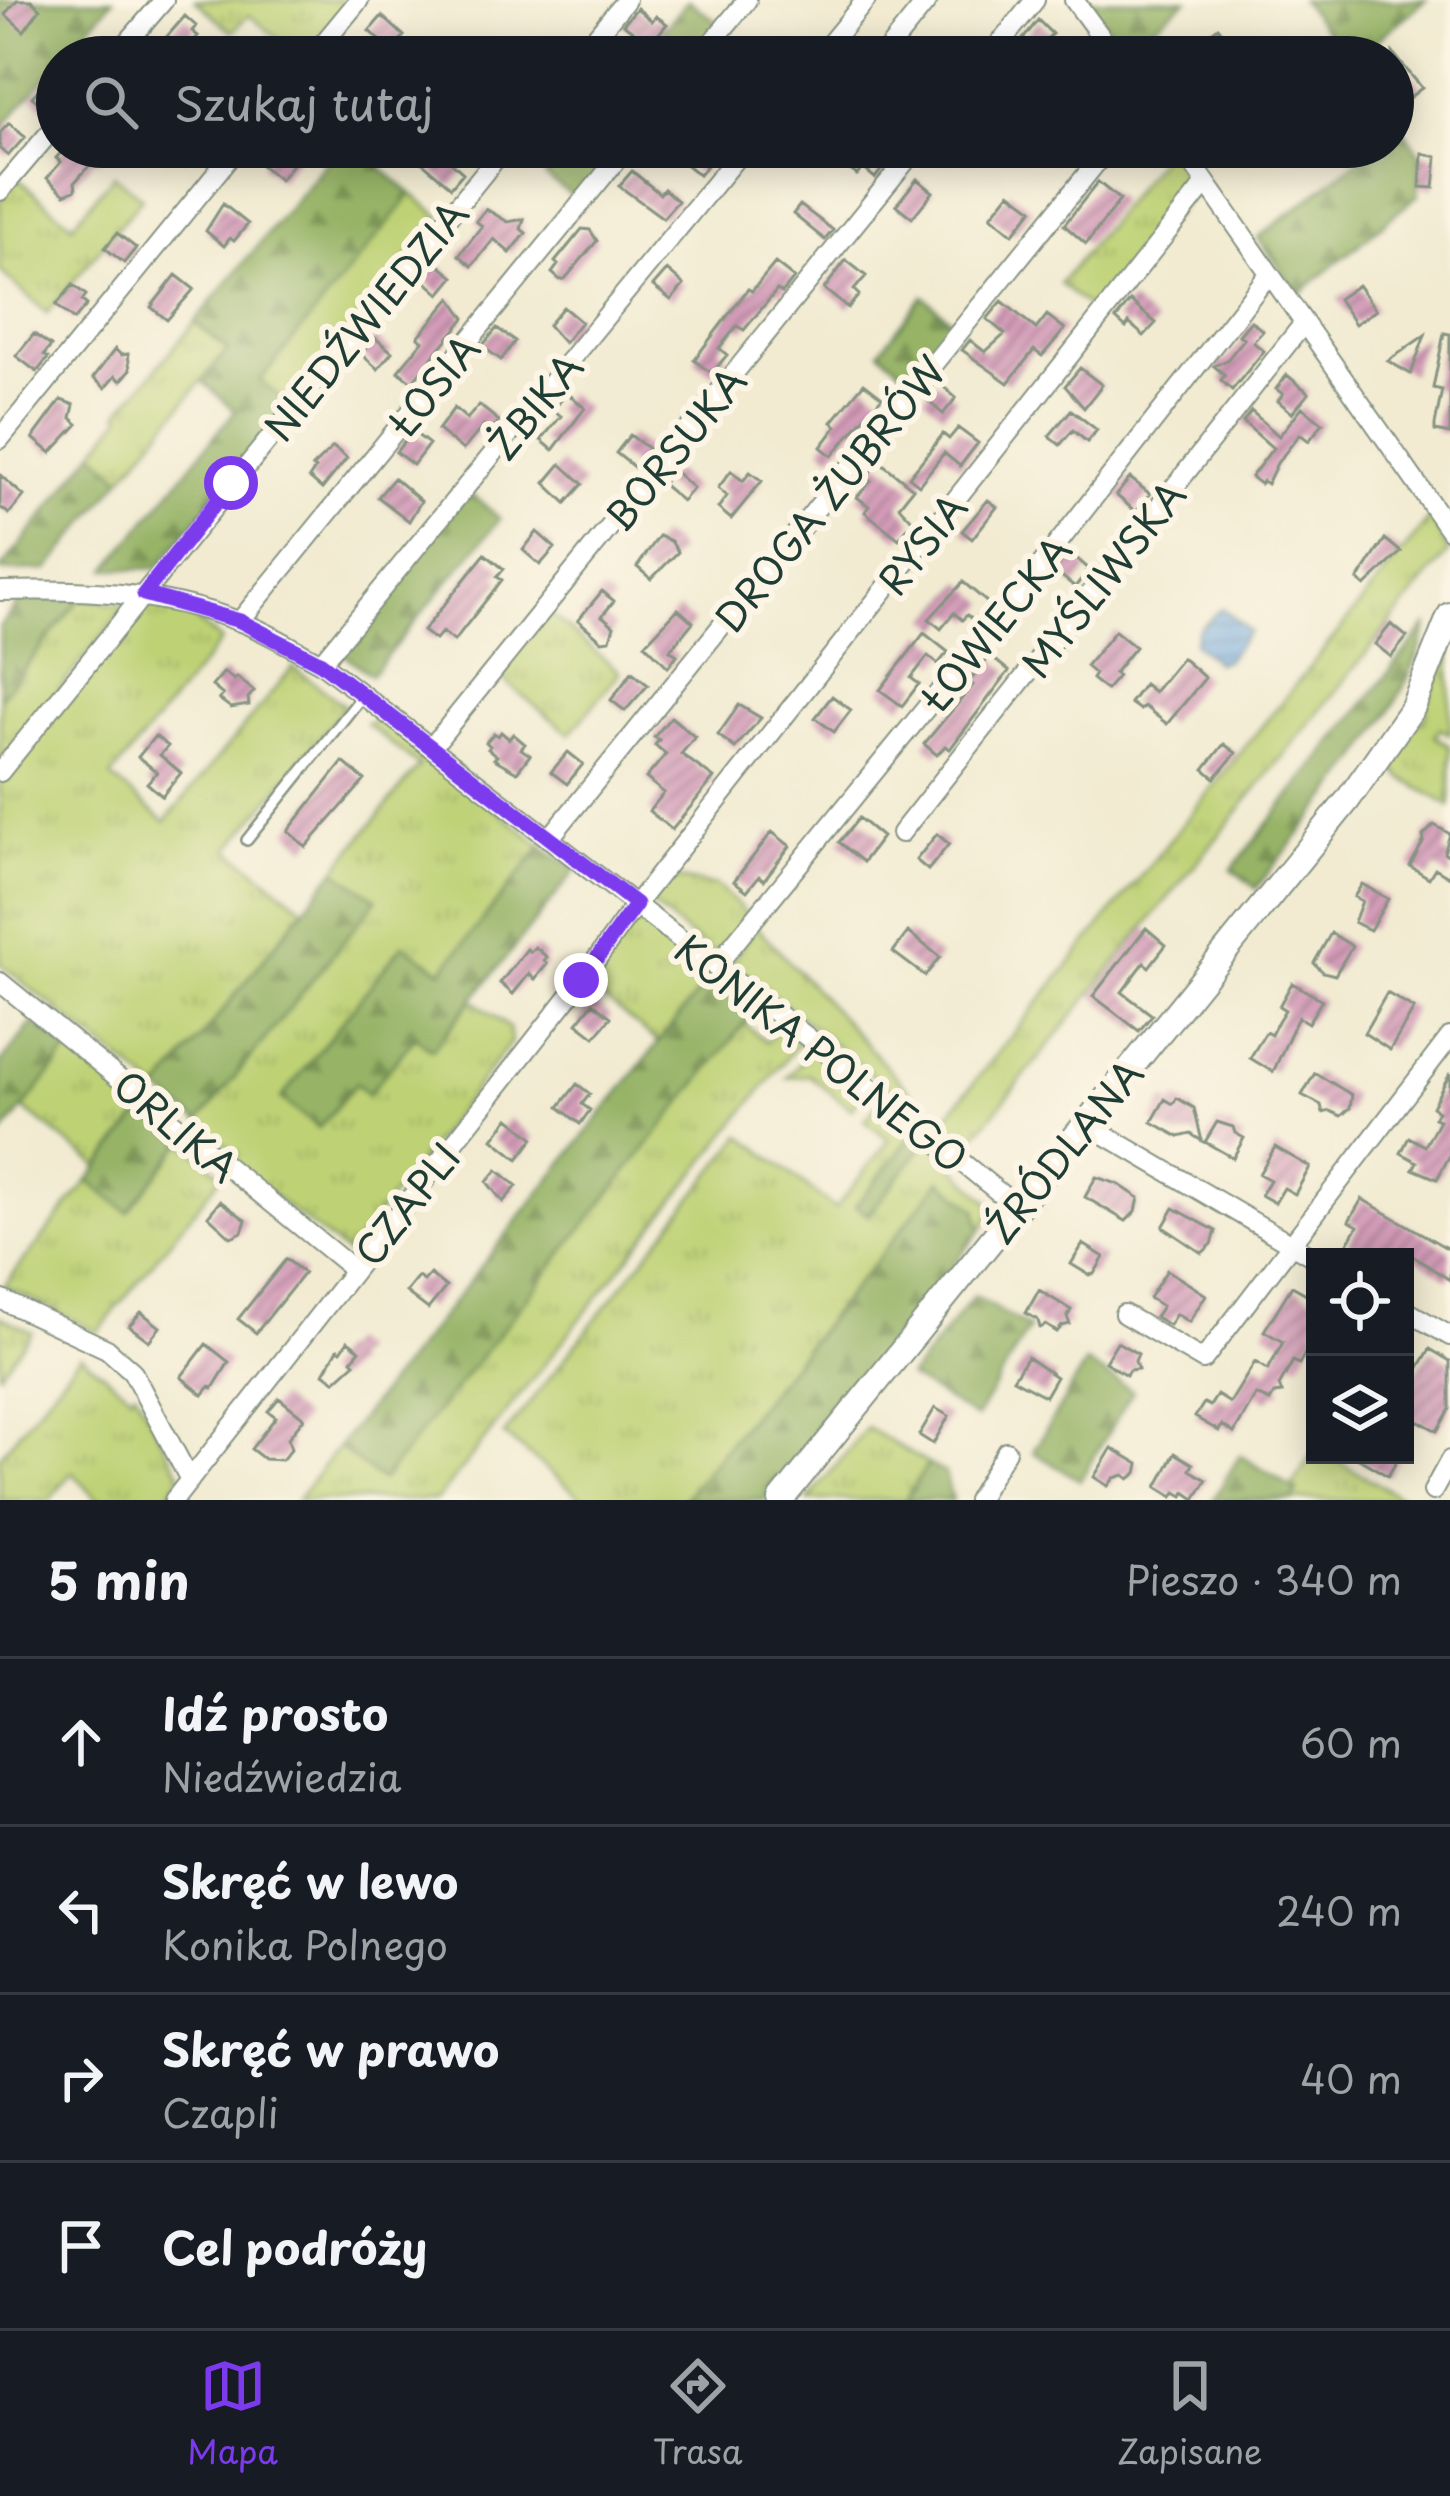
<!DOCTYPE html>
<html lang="pl">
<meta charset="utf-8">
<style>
:root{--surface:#171b24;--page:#242831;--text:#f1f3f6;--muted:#9ea1a6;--line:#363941;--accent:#7c3aed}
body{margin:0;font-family:"Playpen Sans",sans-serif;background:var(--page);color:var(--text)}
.controls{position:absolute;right:36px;bottom:36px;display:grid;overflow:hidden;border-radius:0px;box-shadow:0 6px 30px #0003}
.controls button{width:108px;height:108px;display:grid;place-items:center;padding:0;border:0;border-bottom:3px solid var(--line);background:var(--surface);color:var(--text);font:60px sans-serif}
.stop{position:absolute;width:36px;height:36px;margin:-27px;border:9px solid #7c3aed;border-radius:50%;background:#fff}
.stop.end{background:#7c3aed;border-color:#fff;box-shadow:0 3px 12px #0008}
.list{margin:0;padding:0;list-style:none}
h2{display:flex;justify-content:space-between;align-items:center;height:156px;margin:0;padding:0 48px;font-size:51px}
h2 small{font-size:39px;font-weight:400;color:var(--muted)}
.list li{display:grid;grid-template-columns:78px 1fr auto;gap:36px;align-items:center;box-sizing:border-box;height:168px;padding:0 48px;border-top:3px solid var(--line)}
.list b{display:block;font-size:45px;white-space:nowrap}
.list p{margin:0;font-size:39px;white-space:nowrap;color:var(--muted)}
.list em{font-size:39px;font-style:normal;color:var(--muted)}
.icon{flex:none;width:66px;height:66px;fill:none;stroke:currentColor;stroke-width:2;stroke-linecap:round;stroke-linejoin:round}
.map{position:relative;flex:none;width:1450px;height:1500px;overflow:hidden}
.search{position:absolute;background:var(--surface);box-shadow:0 6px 30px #0003;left:36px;right:36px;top:36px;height:132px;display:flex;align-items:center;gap:30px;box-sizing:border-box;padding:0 42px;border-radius:66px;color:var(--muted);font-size:45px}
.sheet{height:828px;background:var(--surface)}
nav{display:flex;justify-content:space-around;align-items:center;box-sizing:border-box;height:168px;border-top:3px solid var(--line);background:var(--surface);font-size:33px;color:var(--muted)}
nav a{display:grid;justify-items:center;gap:6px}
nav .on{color:var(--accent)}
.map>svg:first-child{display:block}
.grass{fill:url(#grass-tufts);stroke:#6e8754;stroke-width:3}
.forest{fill:url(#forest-firs);stroke:#5a784d;stroke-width:3}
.garden{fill:#bed175;stroke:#6e8754;stroke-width:3}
.water{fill:url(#water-rules);stroke:#47728a;stroke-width:3}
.building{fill:url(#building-hatch)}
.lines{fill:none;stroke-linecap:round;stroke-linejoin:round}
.service-casing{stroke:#889483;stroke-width:14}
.minor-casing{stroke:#889483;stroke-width:22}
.secondary-casing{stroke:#889483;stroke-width:28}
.service{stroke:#fff;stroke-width:9}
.minor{stroke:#fff;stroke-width:18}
.secondary{stroke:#fff;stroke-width:24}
.route{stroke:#7c3aed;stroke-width:15}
.labels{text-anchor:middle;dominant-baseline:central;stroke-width:12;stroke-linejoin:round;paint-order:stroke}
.street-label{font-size:39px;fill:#1f3d34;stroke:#fcf5e5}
</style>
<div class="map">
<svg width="1450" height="1500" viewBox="0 0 1450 1500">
<defs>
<pattern id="grass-tufts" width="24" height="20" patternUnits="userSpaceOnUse" patternTransform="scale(3)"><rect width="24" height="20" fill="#bed175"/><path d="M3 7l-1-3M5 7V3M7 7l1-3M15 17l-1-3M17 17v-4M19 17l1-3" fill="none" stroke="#a3b466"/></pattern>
<pattern id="forest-firs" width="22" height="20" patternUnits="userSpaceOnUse" patternTransform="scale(3)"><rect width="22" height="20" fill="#96b366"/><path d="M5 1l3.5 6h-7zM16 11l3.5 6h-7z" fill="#7a9355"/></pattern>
<pattern id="water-rules" width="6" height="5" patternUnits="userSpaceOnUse" patternTransform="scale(3)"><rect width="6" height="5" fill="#6fa8df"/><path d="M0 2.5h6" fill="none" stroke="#5b8ab6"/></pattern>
<pattern id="building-hatch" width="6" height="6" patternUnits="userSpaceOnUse" patternTransform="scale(3)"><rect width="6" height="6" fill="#d39bb8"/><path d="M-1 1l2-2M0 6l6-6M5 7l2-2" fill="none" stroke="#ab8096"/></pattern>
</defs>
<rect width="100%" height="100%" fill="#fcf5e5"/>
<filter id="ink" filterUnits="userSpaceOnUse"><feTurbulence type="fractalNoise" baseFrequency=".00833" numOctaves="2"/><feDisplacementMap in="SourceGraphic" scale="24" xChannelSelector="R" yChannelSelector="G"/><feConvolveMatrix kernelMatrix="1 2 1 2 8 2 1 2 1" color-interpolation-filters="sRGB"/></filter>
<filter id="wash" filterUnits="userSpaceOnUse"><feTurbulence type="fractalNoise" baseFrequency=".004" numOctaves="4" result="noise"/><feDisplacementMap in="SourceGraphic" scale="48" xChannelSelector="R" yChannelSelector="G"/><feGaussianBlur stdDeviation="2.7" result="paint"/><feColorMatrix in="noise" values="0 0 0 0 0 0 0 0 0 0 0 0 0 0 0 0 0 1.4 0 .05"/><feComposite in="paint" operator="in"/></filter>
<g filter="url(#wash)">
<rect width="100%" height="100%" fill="#f2ebd2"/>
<!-- grass -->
<path class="grass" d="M195 0H342L349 6 307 57H301L249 15 232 32Z
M1167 149 1194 189 1096 314 1060 284Z
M114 175 142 198 47 313 0 271V199L17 178 72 225Z
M195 322 228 349 122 478 94 452 122 416 119 413Z
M1431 517 1448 552 965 1149 938 1127Z
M81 598 126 606 0 763V698Z
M142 601 189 614 221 641 111 777 165 822 293 667 345 706 229 849 304 908 159 1091 0 964V779Z
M548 612 620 672 570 734 497 675Z
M1450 650V734L1440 729 1435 736 1450 746V806L1402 778 1390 764 1417 722 1424 721 1427 713 1424 709Z
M377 720 387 723 542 846 441 972 403 945 356 1083 367 1094 415 1037 432 1049 472 999 509 1028 511 1042 347 1254 231 1163 237 1154 199 1122 376 899 335 870 419 766 366 724Z
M663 876 717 886 750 917 717 951H708L650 904 648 896Z
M642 922 713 974 658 1042 587 986 631 924Z
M756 926 930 1113 926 1118 732 962Z
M744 1024 767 1042 779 1027 800 1041 437 1500H297L338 1447 382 1480Z
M69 1050 145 1109 99 1167 23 1108Z
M812 1050 865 1091 851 1109 809 1075 787 1078Z
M879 1102 916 1131 856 1206 869 1214 928 1140 989 1202 992 1213 980 1231 977 1210 859 1280 683 1500H585L504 1435 742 1135 835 1209 889 1140 865 1120Z
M183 1142 222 1175 98 1332 4 1286 88 1181 128 1211Z
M0 1316 32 1332 0 1373Z
M80 1355 131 1395 135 1391 181 1475 166 1500H98L72 1472 50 1500H0V1456Z
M867 1428 928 1464 905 1500H808Z
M1315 1449V1455H1327L1406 1500H1292L1297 1491 1292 1487Z"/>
<!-- forest -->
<path class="forest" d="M0 0H113L63 57H57V64L0 130Z
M688 0 721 25 695 57H642Z
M1088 0H1187L1124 49Z
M1301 0H1426L1355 57H1346Z
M1401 127 1421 153 1418 195 1299 294 1258 238 1375 147H1393V133Z
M339 147H394L379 167 412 194 260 380 289 404 157 568 107 569 235 411 202 381 228 350 195 322Z
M569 147H622L578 200 545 176Z
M923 296 957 325 913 380 880 351Z
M94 452 122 478 48 570 0 571Z
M468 491 500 519 371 675 337 649Z
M23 597 81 598 0 698V626Z
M1428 624C1401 724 1318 808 1256 888L1232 869Z
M542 846 576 870 432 1050 415 1037 368 1094 356 1083 319 1128 281 1099 403 944 442 971Z
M335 870 377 899 199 1122 159 1091Z
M713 974 756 1009 382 1481 338 1447Z
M33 1022 69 1050 0 1138V1064Z
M145 1109 183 1142 128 1212 88 1181Z
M916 1131 928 1140 868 1215 855 1206Z
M941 1180 977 1210 980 1231 764 1500H683Z
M974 1296 1029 1328 976 1418 909 1377Z
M1086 1363 1133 1391 1080 1480 1033 1452Z
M1240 1455 1297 1491 1292 1500H1213Z
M928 1464 945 1473 952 1500H905Z"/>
<!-- garden -->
<path class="garden" d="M412 194 441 217 289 404 260 381Z"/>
<!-- water -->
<path class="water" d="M1222 608 1249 631 1227 659 1216 663 1194 643 1198 630Z"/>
<g id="blocks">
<!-- building -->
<path class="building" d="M17 0H31L40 9 24 31 5 14Z
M637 8 652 21 656 16 667 24 650 44 623 24Z
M185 16 196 26 192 31 198 36 190 45V53L149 57Z
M382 16 404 36 392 50 369 31Z
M1038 20 1052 34 1030 54 1019 44Z
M1218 27 1232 45 1217 56 1215 53 1211 56 1199 42Z
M1393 53 1422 88 1406 100 1393 85Z
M57 70V97L46 109 32 97Z
M9 123 25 137 8 156 0 149V133Z
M66 147H97L101 161 94 160 75 182 76 189 65 194 47 178 61 162 56 158Z
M276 147H305L280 180 261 165Z
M404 147H464L451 162 463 173 451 187Z
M695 147H721L699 175 683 162Z
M837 147H873L889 160 875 178 863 168 857 175 846 167 852 159Z
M1422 153 1437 157 1434 188 1420 187Z
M632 171 660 194 664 189 678 201 663 218 619 186Z
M917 179 933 192 912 218 896 205Z
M1098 182 1120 200 1086 244 1064 225Z
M1010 192 1033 209 1013 234 991 216Z
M223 204 248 224 234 241 230 238 224 246 206 231Z
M800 205 833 230 825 240 793 214Z
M486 209 508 222 524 219 521 229 526 233 510 253 494 239 472 266 459 255 482 226 476 221Z
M582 229 590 230 597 241 565 279 560 280 552 273 558 265 555 262Z
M117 233 136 248 124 263 105 248Z
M846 260 866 276 854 290 859 295 848 308 824 289Z
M435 262 454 277 440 294 422 278Z
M775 263 794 278 782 293 777 290 744 330 737 326 719 348 727 355 712 373 703 367 694 360 748 289 752 291Z
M667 270 684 285 671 300 653 286Z
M176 275 194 289 167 320 151 307Z
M73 285 86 295 82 301 87 305 74 320 56 305Z
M1358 285 1376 310 1355 324 1338 299Z
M451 298 465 318 412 382 398 371 423 341 418 337Z
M1002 301 1036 329 1047 315 1065 329 1042 356 1034 350 1008 383 962 350 970 340 985 352 1005 334 987 319Z
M1130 301 1156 323 1144 336 1129 323 1126 328 1116 319Z
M563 307 581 322 564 343 548 325Z
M1251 321 1263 331 1253 342 1264 351 1232 390 1221 380 1225 375 1214 366 1227 360 1244 339 1239 335Z
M497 328 515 341 501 360 482 346Z
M1444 333 1450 334V434L1435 431V425L1442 390 1433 388Z
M34 334 51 346 44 355 48 358 37 372 16 356Z
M1425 335 1411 374 1388 361Z
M375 338 392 352 378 369 361 354Z
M115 349 121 355 128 354 130 370 121 381 115 376 105 388 93 378Z
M1080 368 1102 385 1084 408 1065 386Z
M1287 375 1309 393 1292 413 1278 401 1283 394 1276 389Z
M937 381 956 398 943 414 924 397Z
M864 383 882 397 832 456 821 447 837 426 832 422Z
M567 393 585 408 553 450 541 440 561 416 553 410Z
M61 400 74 405 71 418 78 424 51 453 33 438Z
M479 405 499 421 491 431 484 425 463 450 438 430 454 408 467 419Z
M1302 407 1323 423 1309 441 1300 434 1277 463 1267 484 1263 481 1260 484 1251 477 1273 448 1243 422 1251 411 1279 436Z
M1071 410 1097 430 1087 442 1073 430 1060 445 1049 436Z
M958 428 978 443 960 466 944 453 919 485 909 477 943 434 949 439Z
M412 431 429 444 413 465 396 452Z
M630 435 649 449 635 468 616 453Z
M333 447 347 458 322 489 309 478 315 469 312 467Z
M878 460 913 488 899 506 913 521 899 539 865 512 869 506 857 497 871 481 867 477Z
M561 464 583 484 566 503 545 483Z
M673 470 693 488 682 501 662 484Z
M731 471 743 481 750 472 762 481 731 519 718 508 727 496 718 488Z
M0 475 24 496 9 514 0 507Z
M394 478 421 501 409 521 378 497Z
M1130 478 1150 494 1136 512 1116 495Z
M988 500 997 507 972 539 962 531Z
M537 532 555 548 540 565 523 550Z
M659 536 671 541 678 552 651 579 637 567Z
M1385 539 1401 552 1365 586 1358 580Z
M1069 552 1089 569 1075 587 1054 570Z
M485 554 504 569 497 577 502 580 454 641 442 632 435 640 423 631Z
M963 582 988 603 974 621 967 615 962 620 954 613 941 629 929 619Z
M602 591 614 601 602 616 614 626 610 640 602 641 578 620Z
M678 609 693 622 670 650 677 655 668 667 645 644Z
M1391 624 1407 637 1391 657 1375 644Z
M1115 631 1135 647 1114 673 1118 676 1106 690 1092 679 1095 674 1086 666Z
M924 633 948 652 938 664 928 656 911 678 919 684 902 706 880 690Z
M990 656 1009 671 950 749 945 746 937 755 924 744 973 685 969 682Z
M1182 658 1205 678 1167 724 1144 706 1140 710 1130 703 1144 684 1154 692Z
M224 672 234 680 237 677 254 691 248 698 249 705 231 708 219 699 223 695 212 686Z
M632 672 648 685 625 711 611 700Z
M832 696 851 710 834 732 815 718Z
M739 705 761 718 735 748 718 735Z
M671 717 695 737 681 754 714 778 672 830 649 811 664 793 646 778 666 754 655 745 659 740 654 737Z
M501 732 509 739 513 734 525 744 521 749 530 755 517 772 494 759 497 756 488 749 490 746 486 742 494 733 498 736Z
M155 736 168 746 160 755 181 773 162 796 147 783 157 772 138 757Z
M1224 744 1236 753 1215 778 1204 769Z
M568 752 583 764 567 784 551 772Z
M343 762 365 780 306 847 288 831Z
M859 818 882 837 863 862 839 842Z
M1434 825 1450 834 1444 853 1450 856V877L1435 868 1429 878 1410 866 1424 841 1423 836Z
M772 832 790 846 764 880 759 876 747 891 734 881Z
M937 834 949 844 928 870 916 860Z
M1362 884 1388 899 1370 930 1354 922 1362 901 1354 897Z
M1146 928 1166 945 1149 967 1144 963 1122 992 1152 1015 1139 1031 1093 996Z
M908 932 940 957 925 976 893 952Z
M1331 933 1352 946 1335 975 1323 972 1314 963Z
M535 947 547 957 544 961 547 964 535 979 529 974 513 994 500 983 527 949 530 952Z
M1292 983 1322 1000 1308 1023 1298 1017 1273 1072 1250 1058 1266 1032 1271 1035 1278 1021 1285 1010 1279 1006Z
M1387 993 1414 1009 1390 1050 1364 1033Z
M593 1003 611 1017 595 1037 577 1023Z
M1315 1073 1352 1095 1350 1108 1341 1116 1330 1111 1323 1113 1321 1105 1302 1095Z
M1450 1073V1155L1437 1179 1413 1169 1417 1162 1401 1153 1409 1137 1425 1146 1439 1120 1434 1118 1438 1111 1432 1107Z
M577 1084 590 1094 582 1104 590 1110 580 1124 559 1107Z
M1177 1098 1194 1108 1202 1141 1191 1134 1179 1137 1152 1122 1165 1099 1173 1104Z
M509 1118 534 1138 518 1159 493 1139Z
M1217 1122 1233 1127 1235 1133 1244 1138 1233 1158 1205 1142Z
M1275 1147 1310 1167 1295 1194 1284 1188 1275 1203 1261 1195 1270 1180 1259 1174Z
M497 1170 517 1186 503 1202 487 1182Z
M1096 1177 1118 1184 1139 1198 1136 1211 1126 1221 1085 1197Z
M1362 1199 1450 1250V1280L1405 1251 1401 1257H1367L1347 1245 1358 1226 1349 1221Z
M220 1201 246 1220 242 1232 231 1237 208 1216Z
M1174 1208 1216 1231 1212 1244 1202 1253 1163 1227Z
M1083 1244 1104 1257 1094 1274 1089 1275 1071 1264Z
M286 1259 304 1273 256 1333 238 1319Z
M1167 1270 1206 1295 1189 1322 1176 1314 1169 1325 1155 1317 1162 1306 1149 1298Z
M430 1274 446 1287 428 1309 406 1292 418 1277 424 1281Z
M1292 1286 1315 1299V1336L1299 1364 1293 1361 1279 1386 1282 1393 1274 1394 1270 1401 1256 1395 1234 1433 1222 1425 1219 1431 1195 1417 1204 1403 1210 1406 1217 1395 1230 1403 1255 1362 1268 1370 1283 1342 1264 1331Z
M1039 1290 1071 1310 1067 1317 1070 1324 1062 1326 1057 1332 1046 1325 1040 1328 1038 1320 1026 1313Z
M141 1312 160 1327 149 1341 129 1326Z
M348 1341 360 1350 352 1360 355 1363 335 1381 324 1373 338 1349 341 1351Z
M1117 1342 1138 1354 1135 1361 1138 1369 1129 1370 1126 1375 1105 1362Z
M206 1344 229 1362 213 1388 210 1386 203 1395 181 1377Z
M1430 1349 1450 1361V1409L1437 1431 1417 1420 1405 1442V1391Z
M1027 1357 1056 1377 1045 1396 1013 1379Z
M279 1398 304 1418 288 1438 291 1449 282 1460 264 1459 251 1449 276 1417 268 1411Z
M935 1408 949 1416 933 1444 919 1435Z
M1112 1448 1139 1464 1137 1473 1129 1479 1124 1475 1114 1478 1108 1486 1094 1477Z
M1175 1453 1193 1464 1190 1470 1207 1480 1195 1499 1185 1492 1183 1496 1176 1492 1173 1497 1157 1487Z
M1352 1455H1400L1388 1476Z"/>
</g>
</g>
<g filter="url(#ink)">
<use href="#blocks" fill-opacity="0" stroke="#889483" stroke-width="3"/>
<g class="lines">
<defs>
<path id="service" d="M247 840 363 695"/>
<path id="minor" d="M1074 0 1116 57
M115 57 164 0
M312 57 359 0
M579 57 626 0
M700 57 747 0
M819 57 866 0
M882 57 928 0
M989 57 1035 0
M1181 147 1450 531
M0 191 57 124
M0 439 238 147
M0 591C85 589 157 591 238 621 267 631 294 649 321 663L810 1039 1017 1207
M240 621 627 147
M321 663 745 147
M431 748 917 147
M0 772 505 147
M901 833 1304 323
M549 839 1109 147
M715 967 993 626 1269 274
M0 982 353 1269
M1085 1123 1315 1258
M0 1299 107 1349 132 1371 190 1480
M1405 1310 1450 1336
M1124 1314 1203 1360 1450 1037
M1433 1491 1450 1460
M174 1500 581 981 636 904 1206 183
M977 1500 1006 1451"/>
<path id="secondary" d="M781 1500 1347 801 1413 707 1450 615"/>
</defs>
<!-- service casing -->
<use href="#service" class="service-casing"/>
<!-- minor casing -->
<use href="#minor" class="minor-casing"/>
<!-- secondary casing -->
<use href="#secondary" class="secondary-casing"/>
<!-- service -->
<use href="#service" class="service"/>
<!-- minor -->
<use href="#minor" class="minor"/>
<!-- secondary -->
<use href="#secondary" class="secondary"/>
</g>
</g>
<g class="lines" filter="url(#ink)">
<!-- route -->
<path class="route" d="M231 483 144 594 240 621 321 663 636 904 581 980"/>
</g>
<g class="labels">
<!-- street labels -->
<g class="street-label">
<text transform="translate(365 319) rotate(-51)">NIEDŹWIEDZIA</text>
<text transform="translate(433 384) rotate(-51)">ŁOSIA</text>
<text transform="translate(534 405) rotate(-51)">ŻBIKA</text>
<text transform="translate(674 448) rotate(-51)">BORSUKA</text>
<text transform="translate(829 493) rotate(-51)">DROGA ŻUBRÓW</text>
<text transform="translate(921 543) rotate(-52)">RYSIA</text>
<text transform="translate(1102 578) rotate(-52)">MYŚLIWSKA</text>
<text transform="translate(995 622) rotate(-51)">ŁOWIECKA</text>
<text transform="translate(822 1052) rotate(38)">KONIKA POLNEGO</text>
<text transform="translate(177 1125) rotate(40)">ORLIKA</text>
<text transform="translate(1063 1150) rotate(-51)">ŹRÓDLANA</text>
<text transform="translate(406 1203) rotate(-52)">CZAPLI</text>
</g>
</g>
</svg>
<div class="controls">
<button><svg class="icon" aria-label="locate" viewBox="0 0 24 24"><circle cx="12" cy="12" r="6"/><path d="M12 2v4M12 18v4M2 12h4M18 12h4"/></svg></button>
<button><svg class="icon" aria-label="layers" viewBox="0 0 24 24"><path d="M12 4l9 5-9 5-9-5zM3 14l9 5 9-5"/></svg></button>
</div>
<div class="stop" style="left:231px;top:483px"></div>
<div class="stop end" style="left:581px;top:980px"></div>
<div class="search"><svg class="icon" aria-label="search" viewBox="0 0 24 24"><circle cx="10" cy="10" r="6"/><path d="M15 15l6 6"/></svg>Szukaj tutaj</div>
</div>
<section class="sheet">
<h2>5 min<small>Pieszo · 340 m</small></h2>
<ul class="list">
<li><svg class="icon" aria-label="ahead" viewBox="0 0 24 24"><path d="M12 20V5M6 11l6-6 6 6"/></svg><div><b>Idź prosto</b><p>Niedźwiedzia</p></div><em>60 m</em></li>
<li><svg class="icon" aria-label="left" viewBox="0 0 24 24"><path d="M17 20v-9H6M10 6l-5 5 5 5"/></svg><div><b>Skręć w lewo</b><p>Konika Polnego</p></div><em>240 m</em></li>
<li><svg class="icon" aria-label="right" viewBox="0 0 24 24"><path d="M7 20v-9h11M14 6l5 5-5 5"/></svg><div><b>Skręć w prawo</b><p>Czapli</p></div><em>40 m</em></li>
<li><svg class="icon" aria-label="arrive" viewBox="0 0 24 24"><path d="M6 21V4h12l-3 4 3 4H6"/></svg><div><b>Cel podróży</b></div></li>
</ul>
</section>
<nav>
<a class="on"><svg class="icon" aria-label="map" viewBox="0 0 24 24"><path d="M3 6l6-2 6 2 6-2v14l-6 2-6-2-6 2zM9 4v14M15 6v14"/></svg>Mapa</a>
<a><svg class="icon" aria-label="directions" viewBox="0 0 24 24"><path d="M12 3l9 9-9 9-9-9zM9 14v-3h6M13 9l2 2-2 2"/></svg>Trasa</a>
<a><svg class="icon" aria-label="saved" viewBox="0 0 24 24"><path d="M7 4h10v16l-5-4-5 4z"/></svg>Zapisane</a>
</nav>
